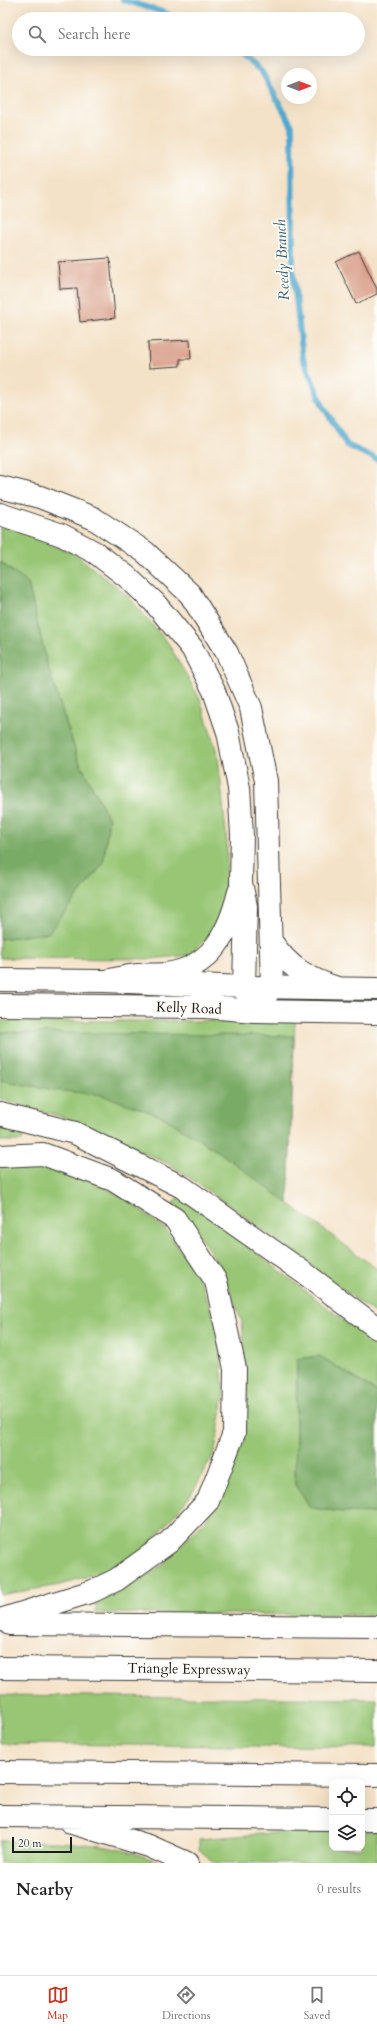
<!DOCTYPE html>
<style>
:root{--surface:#fff;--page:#f2f2f2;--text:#222;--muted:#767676;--line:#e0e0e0;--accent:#c8321e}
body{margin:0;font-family:Cardo,serif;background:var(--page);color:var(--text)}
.controls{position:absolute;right:12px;bottom:12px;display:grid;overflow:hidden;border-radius:8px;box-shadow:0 4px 16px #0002}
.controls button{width:36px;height:36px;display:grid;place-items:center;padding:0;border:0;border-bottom:1px solid var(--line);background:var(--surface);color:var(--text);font:20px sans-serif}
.compass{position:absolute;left:281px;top:68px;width:36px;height:36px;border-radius:50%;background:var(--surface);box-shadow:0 4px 16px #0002;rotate:90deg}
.scale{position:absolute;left:12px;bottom:10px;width:60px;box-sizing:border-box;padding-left:4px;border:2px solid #1c1c1c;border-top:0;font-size:11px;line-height:14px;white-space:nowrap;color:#1c1c1c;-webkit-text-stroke:3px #fdfcf7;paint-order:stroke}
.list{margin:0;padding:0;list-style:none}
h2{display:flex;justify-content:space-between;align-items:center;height:52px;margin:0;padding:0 16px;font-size:17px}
h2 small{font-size:13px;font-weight:400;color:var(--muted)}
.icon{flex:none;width:22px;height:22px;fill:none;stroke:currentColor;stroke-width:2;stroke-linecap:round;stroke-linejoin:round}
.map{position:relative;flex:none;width:377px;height:1863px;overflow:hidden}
.search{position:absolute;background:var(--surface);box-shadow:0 4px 16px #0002;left:12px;right:12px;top:12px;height:44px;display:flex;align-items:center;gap:10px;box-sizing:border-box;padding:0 14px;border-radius:22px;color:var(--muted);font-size:15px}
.sheet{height:112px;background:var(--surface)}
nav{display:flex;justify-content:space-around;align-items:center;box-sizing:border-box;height:56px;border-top:1px solid var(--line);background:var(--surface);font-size:11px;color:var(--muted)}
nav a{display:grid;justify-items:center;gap:2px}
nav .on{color:var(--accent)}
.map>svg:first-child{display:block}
.green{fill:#98c674;stroke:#5a7148}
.forest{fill:#7aab66;stroke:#4b6441}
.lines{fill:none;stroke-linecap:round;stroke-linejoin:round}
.stream{stroke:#51a8cd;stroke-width:6}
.building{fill:#d89e88}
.secondary-casing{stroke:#3c3a36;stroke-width:24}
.trunk-casing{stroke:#3c3a36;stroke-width:24}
.motorway-casing{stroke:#3c3a36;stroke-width:24}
.secondary{stroke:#fff;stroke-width:22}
.trunk{stroke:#fff;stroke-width:22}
.motorway{stroke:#fff;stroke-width:22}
.labels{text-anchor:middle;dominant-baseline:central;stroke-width:3.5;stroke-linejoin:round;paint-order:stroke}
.street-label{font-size:14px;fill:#1c1c1c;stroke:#fdfcf7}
.water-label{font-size:15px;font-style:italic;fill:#345b6c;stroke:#fdfcf7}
</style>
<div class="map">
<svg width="377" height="1863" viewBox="0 0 377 1863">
<rect width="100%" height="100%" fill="#fdfcf7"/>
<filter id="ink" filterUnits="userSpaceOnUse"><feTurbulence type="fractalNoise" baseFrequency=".025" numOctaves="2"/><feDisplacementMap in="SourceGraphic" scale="8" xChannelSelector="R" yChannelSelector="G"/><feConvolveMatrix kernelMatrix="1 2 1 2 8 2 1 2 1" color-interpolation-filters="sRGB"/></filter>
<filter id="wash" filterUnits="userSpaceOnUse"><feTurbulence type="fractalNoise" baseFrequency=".012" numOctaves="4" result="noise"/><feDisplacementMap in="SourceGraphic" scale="16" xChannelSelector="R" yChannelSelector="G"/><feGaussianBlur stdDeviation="0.9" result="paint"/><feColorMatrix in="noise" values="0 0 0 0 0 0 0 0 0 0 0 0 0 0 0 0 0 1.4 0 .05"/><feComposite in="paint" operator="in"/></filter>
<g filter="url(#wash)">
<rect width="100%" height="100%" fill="#f4e2c8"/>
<!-- green -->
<path class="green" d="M0 527 16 530 75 554 128 596 168 643 200 699 218 756 227 843 226 896 212 933 190 955 151 959 0 958V939L48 933 103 864 109 819 78 759 47 664 28 583 0 562Z
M0 1021H295L288 1203 377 1269V1315L239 1212 171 1165 73 1120 0 1099Z
M0 1124 25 1130 22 1141H0Z
M38 1164 80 1175 125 1198 166 1230 198 1275 218 1329 224 1395 215 1451 191 1495 148 1546 109 1569 60 1585 0 1595V1166Z
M178 1197 218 1223 377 1346V1392L320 1356 297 1359 295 1485 311 1508 343 1512 377 1513V1615L96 1613V1601L126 1589 162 1565 208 1517 237 1457 248 1397 242 1322 221 1268 193 1227 172 1205Z
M0 1695 377 1699V1747L0 1744Z
M310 1830H332V1848H362V1831H377V1863H216L199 1850V1839Z
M0 1841C57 1842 108 1840 161 1863H0Z"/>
<!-- forest -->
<path class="forest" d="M0 562 28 583 47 664 78 759 109 819 103 864 48 933 0 939Z
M0 1032 294 1036 288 1203 219 1152 163 1117 102 1095 53 1090 0 1080Z
M320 1356 377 1392V1513L343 1512 311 1508 295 1485 297 1359Z"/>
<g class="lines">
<!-- stream -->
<path class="stream" d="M123 0 163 12 180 19
M236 49 262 72 292 126 293 272 303 359 323 406 347 445 377 459"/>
</g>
<g id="blocks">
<!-- building -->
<path class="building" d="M359 251 377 289V294L356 304 336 262Z
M110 258 115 318 80 322 77 288 60 289 58 262Z
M190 340 191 359H180V366L149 368 148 342Z"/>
</g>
</g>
<g filter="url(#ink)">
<use href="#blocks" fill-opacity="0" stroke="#3c3a36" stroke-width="1"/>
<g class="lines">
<defs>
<path id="secondary" d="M0 980 105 981 244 987 377 989
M0 1005 206 1007 255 1011 377 1013"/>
<path id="trunk" d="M0 487 40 497 93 518 145 552 190 594 227 653 251 708 266 781 272 987 255 1011 244 987 246 906 241 883 242 835 239 788 228 732 214 691 192 648 154 602 126 576 96 553 62 535 0 514
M271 941C289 968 307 978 337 988
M105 981C116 979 127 976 138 975 147 974 157 975 166 974 212 968 229 932 239 892"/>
<path id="motorway" d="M0 1114 75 1133 182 1187 307 1275 377 1328
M0 1156 43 1154 113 1180 175 1219 216 1281 235 1369 234 1433 208 1501 169 1542 116 1580 93 1591 0 1620
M10 1624 377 1627
M0 1668 377 1671
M0 1772 377 1775
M0 1816 332 1819
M362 1820H377
M72 1823 149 1846 187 1863"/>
</defs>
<!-- secondary casing -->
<use href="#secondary" class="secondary-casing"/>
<!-- trunk casing -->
<use href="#trunk" class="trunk-casing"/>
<!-- motorway casing -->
<use href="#motorway" class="motorway-casing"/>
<!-- secondary -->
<use href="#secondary" class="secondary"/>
<!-- trunk -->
<use href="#trunk" class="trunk"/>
<!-- motorway -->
<use href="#motorway" class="motorway"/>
</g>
</g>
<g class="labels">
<!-- street labels -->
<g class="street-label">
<text transform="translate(189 1008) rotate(2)">Kelly Road</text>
<text transform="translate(189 1669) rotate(1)">Triangle Expressway</text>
</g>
<!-- water labels -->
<g class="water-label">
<text transform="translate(282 260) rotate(-93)">Reedy Branch</text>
</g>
</g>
</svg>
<div class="controls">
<button><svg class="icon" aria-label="locate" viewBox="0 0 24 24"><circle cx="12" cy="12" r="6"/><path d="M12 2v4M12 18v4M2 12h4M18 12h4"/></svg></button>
<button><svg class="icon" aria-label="layers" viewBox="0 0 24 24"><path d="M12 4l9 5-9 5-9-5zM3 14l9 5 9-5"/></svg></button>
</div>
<svg class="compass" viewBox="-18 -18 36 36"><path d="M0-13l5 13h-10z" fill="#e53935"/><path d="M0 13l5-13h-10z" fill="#767676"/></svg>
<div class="scale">20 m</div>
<div class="search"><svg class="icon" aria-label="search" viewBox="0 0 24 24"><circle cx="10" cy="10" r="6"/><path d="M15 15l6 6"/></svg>Search here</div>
</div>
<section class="sheet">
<h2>Nearby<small>0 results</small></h2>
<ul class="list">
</ul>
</section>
<nav>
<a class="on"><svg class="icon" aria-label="map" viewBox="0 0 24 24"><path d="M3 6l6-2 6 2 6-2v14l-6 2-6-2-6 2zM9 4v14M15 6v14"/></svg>Map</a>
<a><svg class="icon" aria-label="directions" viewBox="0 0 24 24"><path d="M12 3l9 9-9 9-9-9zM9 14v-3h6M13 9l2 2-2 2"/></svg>Directions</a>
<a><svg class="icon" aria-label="saved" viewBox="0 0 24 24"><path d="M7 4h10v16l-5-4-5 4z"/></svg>Saved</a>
</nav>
